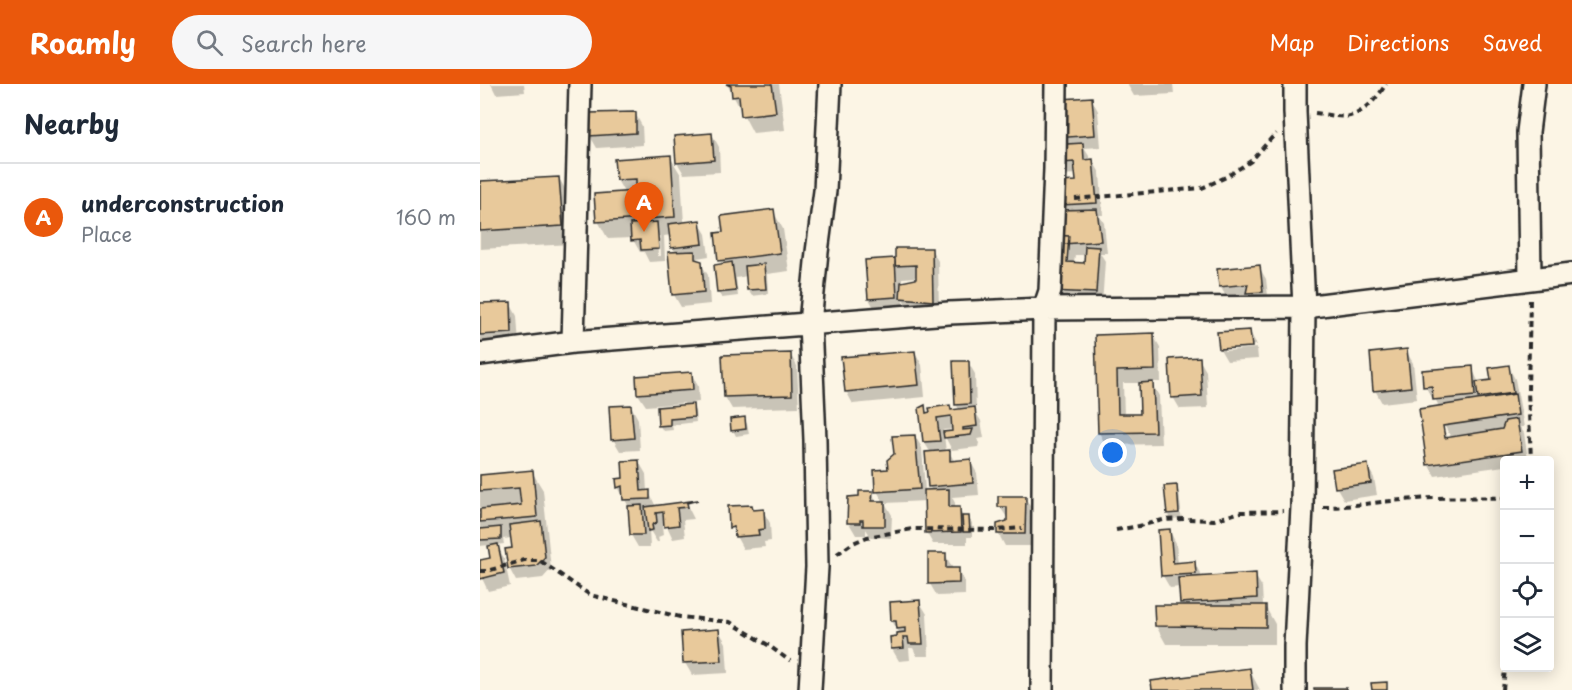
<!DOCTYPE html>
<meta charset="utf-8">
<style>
:root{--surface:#fff;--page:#f6f6f7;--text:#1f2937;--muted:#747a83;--line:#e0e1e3;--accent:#ea580c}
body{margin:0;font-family:"Playpen Sans",sans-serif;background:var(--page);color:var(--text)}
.controls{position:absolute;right:18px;bottom:18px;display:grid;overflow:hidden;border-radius:6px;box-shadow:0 3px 15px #0003}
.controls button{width:54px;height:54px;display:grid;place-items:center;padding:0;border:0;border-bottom:2px solid var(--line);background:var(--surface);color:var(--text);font:30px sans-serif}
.you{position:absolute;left:633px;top:369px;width:21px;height:21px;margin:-15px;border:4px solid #fff;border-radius:50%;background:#1a73e8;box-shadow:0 0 0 9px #1a73e833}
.badge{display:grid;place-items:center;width:39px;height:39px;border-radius:50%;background:var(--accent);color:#fff;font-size:20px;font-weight:700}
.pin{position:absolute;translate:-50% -50px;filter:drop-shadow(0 2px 3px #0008)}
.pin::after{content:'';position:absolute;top:32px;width:21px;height:18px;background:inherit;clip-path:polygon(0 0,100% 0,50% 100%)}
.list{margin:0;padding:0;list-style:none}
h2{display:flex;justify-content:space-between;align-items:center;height:78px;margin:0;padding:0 24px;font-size:26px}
h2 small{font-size:20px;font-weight:400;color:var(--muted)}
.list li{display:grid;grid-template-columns:39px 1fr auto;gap:18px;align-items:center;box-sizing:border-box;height:108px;padding:0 24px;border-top:2px solid var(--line)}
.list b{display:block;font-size:22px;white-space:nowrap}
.list p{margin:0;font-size:20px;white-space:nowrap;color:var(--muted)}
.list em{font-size:20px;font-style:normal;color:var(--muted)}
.icon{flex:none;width:33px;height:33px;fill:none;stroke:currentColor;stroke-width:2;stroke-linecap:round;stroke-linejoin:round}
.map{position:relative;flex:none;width:1092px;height:606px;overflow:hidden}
header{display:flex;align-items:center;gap:36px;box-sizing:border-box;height:84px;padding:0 30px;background:var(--accent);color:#fff}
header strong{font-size:28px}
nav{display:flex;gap:33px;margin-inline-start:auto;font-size:21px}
.search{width:420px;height:54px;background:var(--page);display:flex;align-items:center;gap:15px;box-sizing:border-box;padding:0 21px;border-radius:33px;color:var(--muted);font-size:22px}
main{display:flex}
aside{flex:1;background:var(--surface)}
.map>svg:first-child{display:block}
.shadow{fill:#0003;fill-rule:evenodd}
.building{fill:#e8c99b;stroke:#2b2b2b;stroke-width:1.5}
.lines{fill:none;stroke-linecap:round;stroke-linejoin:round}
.minor-casing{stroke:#2b2b2b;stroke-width:26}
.path{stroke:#2b2b2b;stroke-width:4;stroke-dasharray:6 4.5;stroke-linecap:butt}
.minor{stroke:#fcf5e5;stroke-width:21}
</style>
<header>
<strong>Roamly</strong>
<div class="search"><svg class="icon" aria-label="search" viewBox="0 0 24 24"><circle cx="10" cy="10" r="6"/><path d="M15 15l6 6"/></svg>Search here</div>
<nav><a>Map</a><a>Directions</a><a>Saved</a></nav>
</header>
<main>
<aside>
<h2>Nearby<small></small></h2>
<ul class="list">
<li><span class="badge">A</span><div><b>underconstruction</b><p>Place</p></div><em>160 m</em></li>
</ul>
</aside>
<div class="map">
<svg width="1092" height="606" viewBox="0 0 1092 606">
<rect width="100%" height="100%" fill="#fcf5e5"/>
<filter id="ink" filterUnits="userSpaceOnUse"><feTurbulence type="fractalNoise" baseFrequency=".0167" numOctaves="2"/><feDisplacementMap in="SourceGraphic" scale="12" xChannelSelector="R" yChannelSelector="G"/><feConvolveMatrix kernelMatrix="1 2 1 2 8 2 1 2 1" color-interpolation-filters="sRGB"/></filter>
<g filter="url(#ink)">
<!-- shadow -->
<path class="shadow" d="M11 0H44L45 8 16 10Z
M247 0H299L305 46 273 49Z
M647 0H693L694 10 654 12Z
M611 14 618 27 621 63 604 64 609 72V77H613L620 89 623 131H619L624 139 627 169H620L625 177 622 221 579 219 572 207 585 153 586 127 582 121 598 98 597 90 580 91 577 53ZM595 171H606L605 181 594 180Z
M155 29 162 42 163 61 117 64 110 52Z
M232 50 239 63 240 88 204 90 197 78Z
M190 73 201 91 204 140 219 138 226 150 229 172 217 174 228 191 230 220 201 223 194 211 196 169 193 164 191 151 184 152 185 177 169 178 164 168H160L152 154 128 155 118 137 145 110 137 96ZM177 152H180L181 172H178Z
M79 94 89 112 92 160 0 165V99Z
M293 127 303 145 309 187 287 190 288 210 272 212 268 206 267 192 256 194 258 212 242 214 238 209 242 181 240 177 245 150Z
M451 165 458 177 459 229 429 226 423 215V225L396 227 389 215 417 176ZM437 193V196L422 200V194Z
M779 183 786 195 789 220 775 221 770 212 747 214 740 202Z
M30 219 37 232 39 261 0 263V221Z
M770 248 777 261 744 264V267L777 264 778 275 747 277 740 265 739 250Z
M673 251 680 263 681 298H671L679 312 681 360 626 361 619 349 617 253ZM643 299H660L662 331 644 332Z
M926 267 933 279 937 315 902 319 895 306Z
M435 268 442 281 445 313 373 320 366 307Z
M310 270 317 282 319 323 252 325 245 313Z
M719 275 726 287 728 324 700 325 693 313Z
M488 278 495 290 496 329 501 337 504 354 497 355 499 359 498 363 472 366 464 351 466 368H469L475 378 490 377 497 389 499 411 472 413 475 419V425H479L484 434 488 433 492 439V453H487V460H453L446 448V417L405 419 412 431 411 454 391 453 386 445V451H376L369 439 381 414 392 409 398 419H404L397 407 410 386 435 352 442 364 445 407H452L449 402 451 369 444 358V323L448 330 469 323 472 328 480 327 476 320ZM474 345V349L464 350 463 346Z
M1028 282 1035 295 1044 343H1040L1044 349 1048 376H1024V382L955 392 948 380 959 323 955 314H952L945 302 992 284 999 299 1012 297ZM960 334 972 355H969L958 336Z
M211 289 218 302 219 318 210 319 215 327 216 338 192 341 193 346 183 347 180 342 204 322V319L166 322 158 310Z
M151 322 158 335 160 366 140 367 133 355Z
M264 335 267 340 269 350 256 352 253 346Z
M159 378 166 390 167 408H169L176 423 206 419 214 435 203 436 205 453 193 455 186 440 182 441 183 451 178 453 179 458H177L169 445 170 463H158L151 451 150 425 138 403Z
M887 381 894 394 897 411 864 416 857 404Z
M52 388 63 406 71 485 63 494 36 497 29 484 33 465 32 454 23 455 24 460 16 461 24 474 30 502 8 507 0 490V477L12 475 9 461 0 462V393Z
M696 402 699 408 701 427 688 428V430L686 404Z
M545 413 552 426 551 462H525L518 449 528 439V435L520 423Z
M272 422 275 428 283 427 290 439 291 457 284 458 285 463 263 465 251 443Z
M701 430 702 434 691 435 689 431Z
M689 446 696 459 698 480 714 478 721 491V494L775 491 782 503 783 522H785L795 540V560H686L676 542 704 522 702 518 701 503 690 504 683 492Z
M465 470 472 483V486L478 485 485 498V511L457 512 450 500Z
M439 517 447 530 449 572H437L433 564H429L430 576 419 577 412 565 420 550 412 537Z
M239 547 246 559 248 589 212 591 205 579Z
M769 585 780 606H674Z"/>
<!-- building -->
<path class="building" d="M246 0H292L296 28 261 32 259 12 252 13 251 2Z
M612 13 615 51 575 54 581 15Z
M156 28V49L109 52 107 29Z
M232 49 234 76 196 79 194 52Z
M603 59 604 76 613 75 617 119 581 121 579 98 596 97 594 78 571 80 570 61Z
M191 71 195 133 116 138 114 110 156 107V95L136 96 134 75Z
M79 93 83 142 0 147V97Z
M294 125 300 169 238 177 235 149 243 148 241 132Z
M617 125 621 157 584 160 580 126Z
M220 136 223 160 191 164 188 140Z
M177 138 179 165 161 166 160 156 151 157 150 140Z
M573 151 589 152 587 178 604 179 605 162 619 163 616 209 570 207Z
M415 164H452L453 217 420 214 421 198 436 195V181L415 182Z
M215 167V175L222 177 224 208 192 211 188 168Z
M415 174 417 213 388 215 385 176Z
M252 178 256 207 237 209 234 181Z
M284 180 286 205 267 206 265 182Z
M780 181 783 208 766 209 768 200 739 203 737 185Z
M31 218 32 249 0 251V219Z
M770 246 772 263 739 265 737 248Z
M674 249 675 286 637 287 638 330H660L659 299 673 298 675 348 618 349 615 251Z
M927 265 931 303 893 307 890 269Z
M435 267 439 301 365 308 361 273Z
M311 269 312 311 244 313 242 271Z
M720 273 722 312 691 314 689 275Z
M473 277H489L490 320 475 321Z
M1029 281 1033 309 998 314 996 298 1011 296 1009 284Z
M993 282 995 312 953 316 952 302 943 303 942 286Z
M212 288 213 306 157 310 156 292Z
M1035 310 1038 331 963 342 965 354 1022 345 1025 337 1037 335 1042 367 947 381 939 325Z
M213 320 214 333 190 335V341L178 342 177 323Z
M151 321 154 354 131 356 129 322Z
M445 321 446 329 450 328 449 324 470 321 471 326 495 323 497 342 483 344V346L493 345 491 351 464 354 463 348 472 347 471 332 457 334 460 357 443 358 439 324Z
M265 333 266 345 251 347 250 335Z
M435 351 440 405 395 408 394 386 408 385 407 376 414 370 412 352Z
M470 366V377L491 375 493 399 448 403 445 368Z
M159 376 161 407 170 406V415L143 416 142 402 137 404 136 395 143 394 142 377Z
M888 380 891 399 855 404 852 385Z
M53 386 57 433 0 438V425L41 421 39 404 0 407V391Z
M697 401 699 429 687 430 684 402Z
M469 405V423H480L481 448 445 449 444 406Z
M379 407H393L392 417H405V442H383V436H380V439H367L368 413 379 412Z
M518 412H546L545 450H517V440L527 437V423H518Z
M218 416 207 419 208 423 197 424 199 441 184 443 183 428 176 429 177 438 172 441 173 446 168 447 165 423Z
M162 421 164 451H150L148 422Z
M272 421 273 426 284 425 285 445 278 446 279 451 255 453 254 443 249 444 248 422Z
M482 432H489L490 448H483Z
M61 437 65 473 56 482 28 485 25 465 32 464 29 441Z
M21 443V455L0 456V445Z
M690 445 693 479 715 477 716 490 681 492 678 446Z
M18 460 24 489 0 495V476L10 474 8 462Z
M448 469H466V484H479V499L448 500Z
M776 489 777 514 700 519 698 494Z
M440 516 443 560H429L428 553H423L424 564 411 565 410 553 417 552V549L425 548V544L417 545 416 537H411L410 518Z
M674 521H786V543L675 542Z
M239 545 242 577 203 579 201 548Z
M770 584 773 606H672L671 597Z
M907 598V606H892L891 599Z
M834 604H866V606H834Z"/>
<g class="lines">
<defs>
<path id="minor" d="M1050 194 1048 48 1054 0
M93 258 100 0
M0 270 93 258 469 229 564 225 824 223 1092 190
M330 606 337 483 335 356 330 239 337 168 345 107 350 0
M562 606 564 225 570 207 575 85 576 0
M815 606V562L822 423 824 223 815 28V0"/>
</defs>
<!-- minor casing -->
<use href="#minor" class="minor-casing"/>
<!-- path -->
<path class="path" d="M835 29C844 30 861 34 870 32 884 29 899 12 906 0
M595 115 722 104 746 93 771 77 796 49
M1050 216 1048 306 1051 376
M843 423C866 423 889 419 912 417 950 413 987 413 1024 414
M636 446 659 442 683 436 706 435 734 436 761 428 803 427
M357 470 373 459 387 453 433 445 517 446 542 444
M0 487H7L44 476H59L110 511 200 533 250 538 288 561 310 577
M1023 606 1025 584"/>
<!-- minor -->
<use href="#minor" class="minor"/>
</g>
</g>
</svg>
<div class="controls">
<button>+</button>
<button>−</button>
<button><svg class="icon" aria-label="locate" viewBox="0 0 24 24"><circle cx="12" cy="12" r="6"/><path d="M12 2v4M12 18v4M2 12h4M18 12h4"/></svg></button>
<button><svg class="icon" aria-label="layers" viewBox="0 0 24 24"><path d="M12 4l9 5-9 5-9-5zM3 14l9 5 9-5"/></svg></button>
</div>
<div class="you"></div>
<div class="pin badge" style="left:164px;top:148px">A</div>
</div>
</main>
